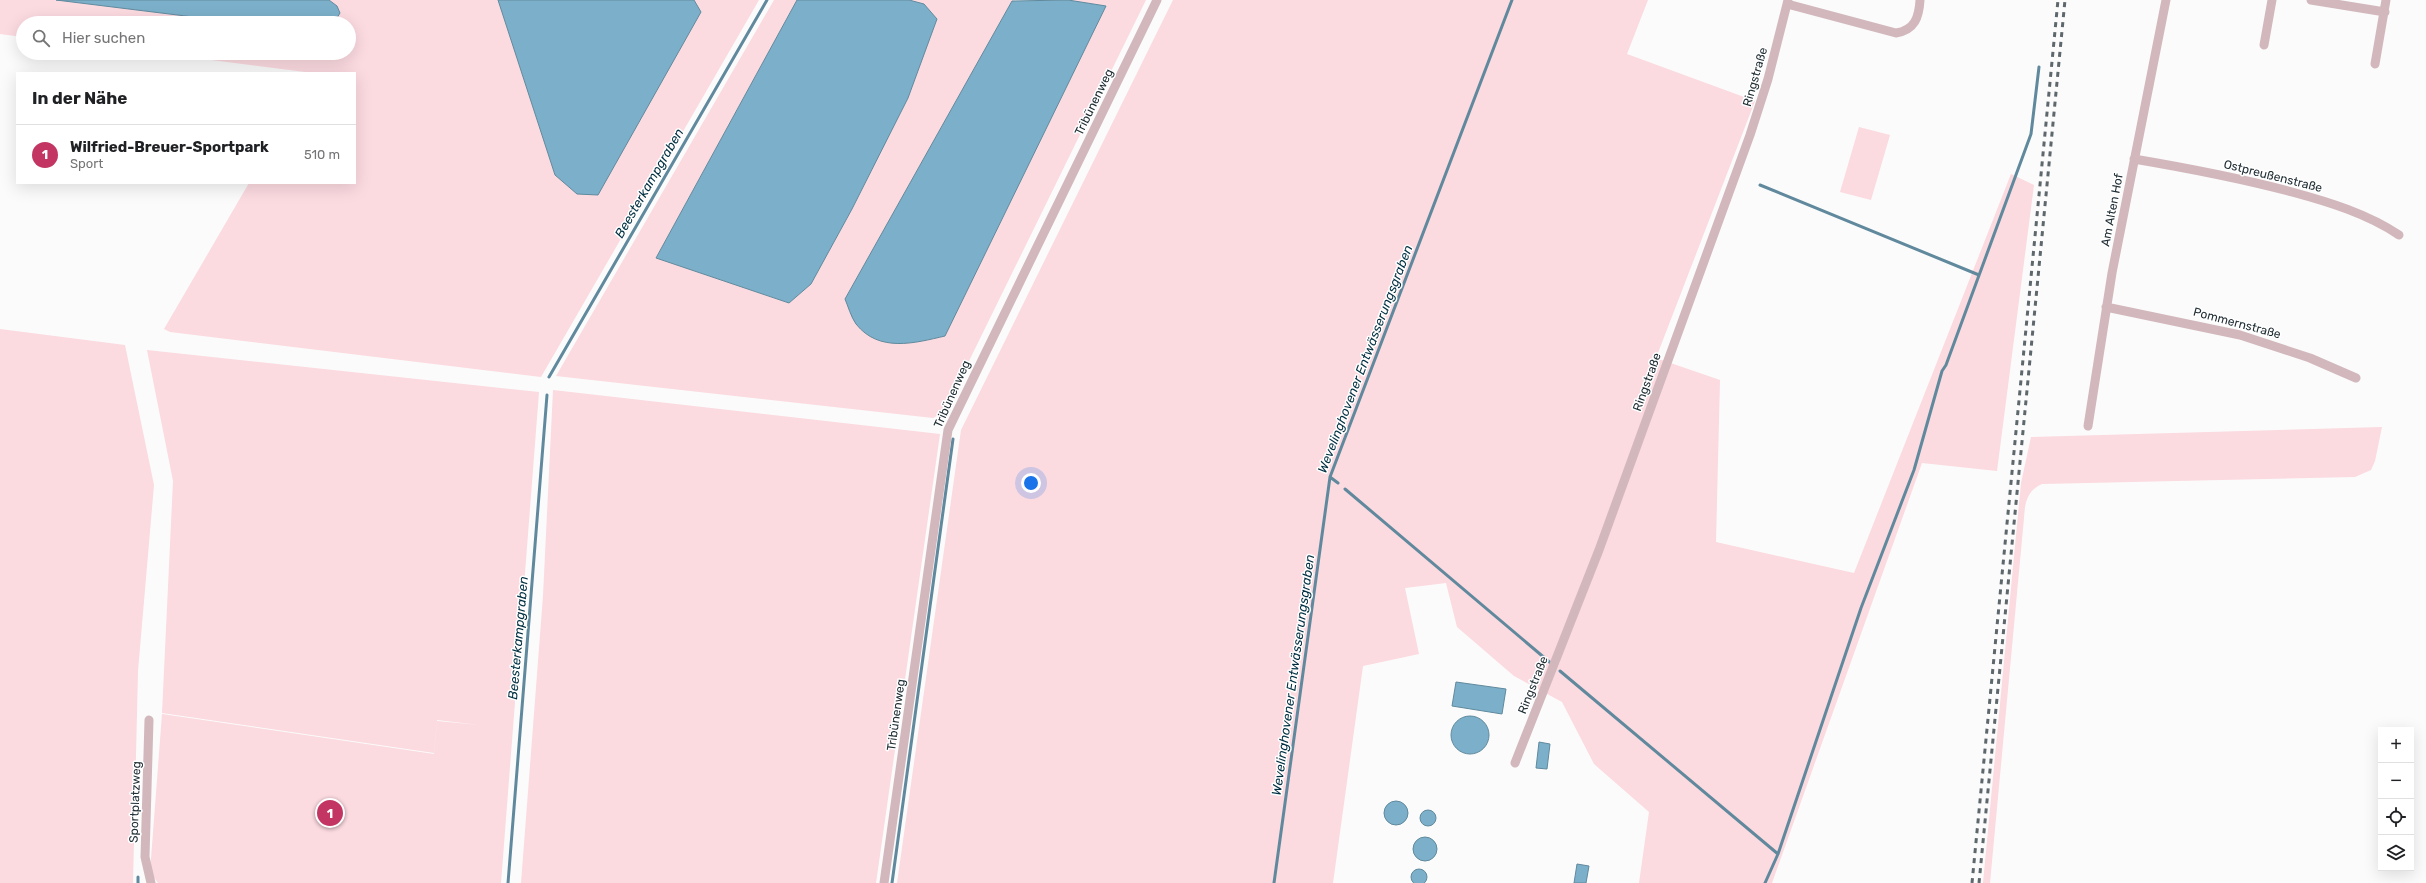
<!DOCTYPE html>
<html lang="de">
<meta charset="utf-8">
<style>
:root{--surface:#fff;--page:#f6f6f6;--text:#202124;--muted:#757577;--line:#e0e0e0;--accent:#c33664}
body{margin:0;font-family:Rubik,sans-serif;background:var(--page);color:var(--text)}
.controls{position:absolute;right:12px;bottom:12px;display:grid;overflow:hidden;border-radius:0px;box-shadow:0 4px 16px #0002}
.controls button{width:36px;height:36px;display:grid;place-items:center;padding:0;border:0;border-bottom:1px solid var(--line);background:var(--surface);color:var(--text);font:20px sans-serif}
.you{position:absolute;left:1031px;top:483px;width:14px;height:14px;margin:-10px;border:3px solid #fff;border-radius:50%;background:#1a73e8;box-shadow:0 0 0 6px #1a73e833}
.badge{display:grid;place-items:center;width:26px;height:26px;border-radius:50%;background:var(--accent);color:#fff;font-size:13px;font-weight:700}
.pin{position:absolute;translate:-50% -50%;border:2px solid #fff;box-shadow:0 1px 4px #0006}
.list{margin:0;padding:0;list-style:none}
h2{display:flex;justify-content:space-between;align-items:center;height:52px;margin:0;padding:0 16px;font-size:17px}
h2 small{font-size:13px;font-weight:400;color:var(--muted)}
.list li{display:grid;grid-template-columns:26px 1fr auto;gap:12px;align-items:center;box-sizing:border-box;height:60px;padding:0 16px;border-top:1px solid var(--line)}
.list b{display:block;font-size:15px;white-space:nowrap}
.list p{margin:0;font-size:13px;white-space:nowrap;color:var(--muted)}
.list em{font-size:13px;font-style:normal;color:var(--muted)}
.icon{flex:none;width:22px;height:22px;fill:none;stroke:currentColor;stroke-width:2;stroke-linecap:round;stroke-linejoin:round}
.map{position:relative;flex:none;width:2426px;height:883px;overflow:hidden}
.search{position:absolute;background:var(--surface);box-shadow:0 4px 16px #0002;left:16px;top:16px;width:340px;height:44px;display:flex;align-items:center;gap:10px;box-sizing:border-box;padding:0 14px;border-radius:22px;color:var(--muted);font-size:15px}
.panel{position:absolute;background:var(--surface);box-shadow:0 4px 16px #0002;left:16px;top:72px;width:340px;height:112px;border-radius:0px}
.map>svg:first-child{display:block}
.green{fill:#fbdae0}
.water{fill:#7cb0ca;stroke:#60899d}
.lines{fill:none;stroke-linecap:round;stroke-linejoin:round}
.stream{stroke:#60899d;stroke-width:3}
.street{stroke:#d2b8bd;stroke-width:9}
.rail{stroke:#5d676c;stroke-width:3;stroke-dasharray:5 5;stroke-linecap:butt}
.labels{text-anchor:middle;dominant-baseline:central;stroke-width:3;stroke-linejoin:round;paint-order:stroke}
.street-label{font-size:12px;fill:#202e35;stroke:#fff}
.water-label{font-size:13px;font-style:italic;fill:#002f41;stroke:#fff}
</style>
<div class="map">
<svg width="2426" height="883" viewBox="0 0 2426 883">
<rect width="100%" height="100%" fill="#fbfbfb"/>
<!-- green -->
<path class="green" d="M0 0H56L242 23H23V37L0 34Z
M329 0H498L555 175 701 12 694 0H759L541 377 170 332 164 329 249 183H355V73H313L157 53H349V23H334L340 13 337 6Z
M774 0H797L656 258 789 303 811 284 852 209 908 98 937 19 924 4 909 0H1016L1012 1 845 299 1105 6 1068 0H1146L944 412 933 418 556 376Z
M1173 0H1648L1627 54 1755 101 1656 358 1720 380 1716 542 1854 573 2011 174 2034 185 1997 471 1922 463 1772 883H1639L1649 812 1594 764 1562 702 1514 676 1457 627 1446 583 1405 588 1419 654 1363 666 1333 883H897L961 430Z
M1859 127 1890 135 1871 200 1840 192Z
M0 329 125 345 154 485 138 671 133 883H0Z
M147 350 539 392 501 883H158L150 872 162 714 434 754 437 721 480 725 437 720 434 753 162 713 173 481Z
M553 390 940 434 876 883H521L543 596Z
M2382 427 2375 461 2371 470 2355 477 2042 484C2027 491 2025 502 2024 518L1990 883H1983L2021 483 2031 437Z"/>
<!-- water -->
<path class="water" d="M56 0H329L337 6 340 13 334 23H242Z
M498 0H694L701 12 598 195 577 194 555 175Z
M797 0H909L924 4 937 19 908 98 852 209 811 284 789 303 656 258Z
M1068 0 1106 6 945 336C915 343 879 353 856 324 851 317 848 306 845 299L1012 1Z
M1456 682 1506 689 1502 714 1452 706Z
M1451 735a19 19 0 1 1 38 0a19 19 0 1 1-38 0Z
M1539 742 1550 744 1547 769 1536 768Z
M1384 813a12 12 0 1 1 24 0a12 12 0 1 1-24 0Z
M1420 818a8 8 0 1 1 16 0a8 8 0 1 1-16 0Z
M1413 849a12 12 0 1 1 24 0a12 12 0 1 1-24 0Z
M1577 864 1589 866 1586 883H1574Z
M1411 877a8 8 0 1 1 16 0a8 8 0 1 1-16 0Z"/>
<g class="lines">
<!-- stream -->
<path class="stream" d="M1760 185 1979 275
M549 377 767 0
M1330 477 1338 483
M1345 489 1553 665
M1560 671 1778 854 1765 883
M1778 854 1861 608 1914 470 1942 371 1946 365 2031 134 2039 67
M138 877V883
M508 883 547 395
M892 883 953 439
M1274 883 1330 477 1512 0"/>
<!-- street -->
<path class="street" d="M1788 0 1787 4 1896 33C1915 30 1919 17 1920 0
M2311 0 2385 12
M2264 45 2272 0
M2375 64 2386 0
M2134 159C2187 168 2240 178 2292 192 2329 202 2368 214 2399 235
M2106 307 2240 335 2310 358 2356 378
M2088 426 2112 273 2166 0
M149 720 145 857 151 883
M1515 763 1599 550 1750 135 1768 79 1787 4
M884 883 948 430 1157 0"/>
<!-- rail -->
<path class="rail" d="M1972 883 2058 0
M1979 883 2065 0"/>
</g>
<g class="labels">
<!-- street labels -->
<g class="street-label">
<text transform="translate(1755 77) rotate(-74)">Ringstraße</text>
<text transform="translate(1094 102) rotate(-64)">Tribünenweg</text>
<text transform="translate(2273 176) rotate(14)">Ostpreußenstraße</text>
<text transform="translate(2112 210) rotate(-79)">Am Alten Hof</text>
<text transform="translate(2237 323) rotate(15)">Pommernstraße</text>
<text transform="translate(1647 382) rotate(-70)">Ringstraße</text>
<text transform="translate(952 394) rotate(-66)">Tribünenweg</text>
<text transform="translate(1533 685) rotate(-68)">Ringstraße</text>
<text transform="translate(896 715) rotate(-82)">Tribünenweg</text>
<text transform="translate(135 802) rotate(-88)">Sportplatzweg</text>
</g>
<!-- water labels -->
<g class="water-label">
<text transform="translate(649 183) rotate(-60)">Beesterkampgraben</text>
<text transform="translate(1365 359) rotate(-69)">Wevelinghovener Entwässerungsgraben</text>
<text transform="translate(518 638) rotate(-85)">Beesterkampgraben</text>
<text transform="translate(1293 675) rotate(-82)">Wevelinghovener Entwässerungsgraben</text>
</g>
</g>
</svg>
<div class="controls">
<button>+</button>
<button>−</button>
<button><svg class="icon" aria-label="locate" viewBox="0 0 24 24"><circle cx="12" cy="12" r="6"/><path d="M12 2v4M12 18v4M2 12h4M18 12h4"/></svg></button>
<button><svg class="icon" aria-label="layers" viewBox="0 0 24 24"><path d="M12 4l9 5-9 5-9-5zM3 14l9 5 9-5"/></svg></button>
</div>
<div class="you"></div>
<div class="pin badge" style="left:330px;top:813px">1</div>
<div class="search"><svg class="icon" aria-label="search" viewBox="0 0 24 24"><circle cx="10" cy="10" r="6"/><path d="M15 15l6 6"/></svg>Hier suchen</div>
<section class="panel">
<h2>In der Nähe<small></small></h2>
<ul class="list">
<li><span class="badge">1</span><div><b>Wilfried-Breuer-Sportpark</b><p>Sport</p></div><em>510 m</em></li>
</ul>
</section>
</div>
